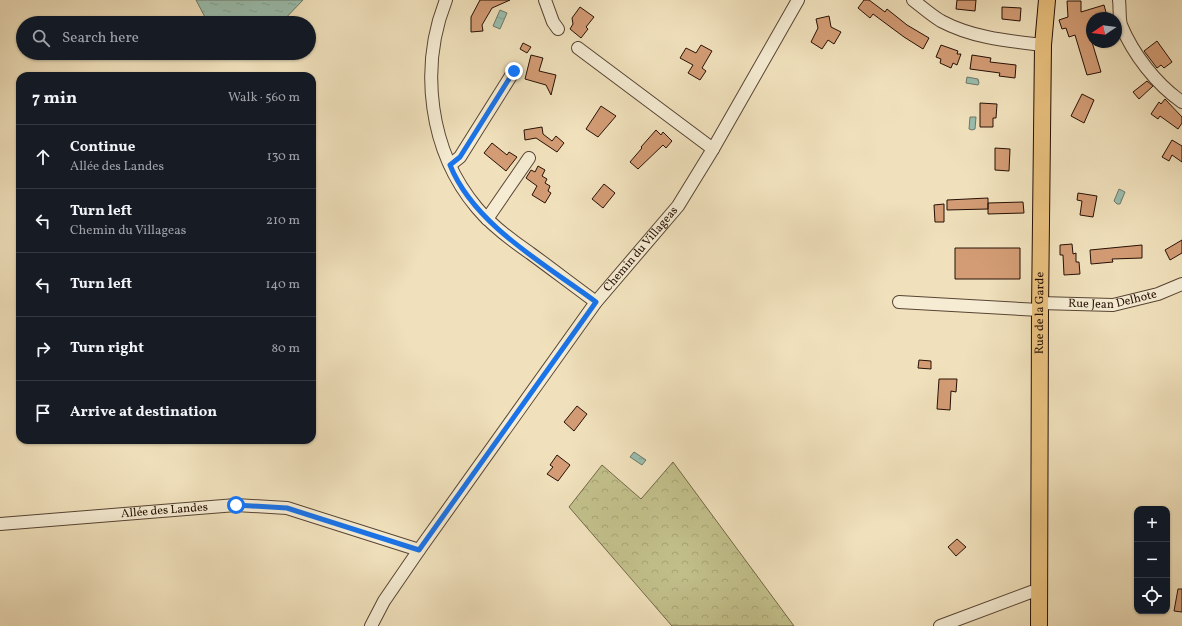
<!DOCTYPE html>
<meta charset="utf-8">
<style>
:root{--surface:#171b24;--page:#20242c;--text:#f1f3f6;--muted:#9ea1a6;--line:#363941}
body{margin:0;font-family:Vollkorn,serif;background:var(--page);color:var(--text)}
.controls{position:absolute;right:12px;bottom:12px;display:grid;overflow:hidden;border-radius:8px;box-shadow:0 1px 3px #0004}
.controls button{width:36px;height:36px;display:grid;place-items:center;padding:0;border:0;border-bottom:1px solid var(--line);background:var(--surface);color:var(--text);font:20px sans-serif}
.compass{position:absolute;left:1086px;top:12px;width:36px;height:36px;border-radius:50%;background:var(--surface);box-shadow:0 1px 3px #0004;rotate:257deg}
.stop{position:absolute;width:12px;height:12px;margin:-9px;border:3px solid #1a73e8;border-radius:50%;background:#fff}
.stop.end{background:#1a73e8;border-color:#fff;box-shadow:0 1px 4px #0008}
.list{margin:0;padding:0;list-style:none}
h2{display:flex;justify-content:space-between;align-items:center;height:52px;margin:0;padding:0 16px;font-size:17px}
h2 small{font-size:13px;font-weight:400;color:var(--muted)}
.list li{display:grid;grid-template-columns:26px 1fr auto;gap:12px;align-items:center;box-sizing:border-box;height:64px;padding:0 16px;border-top:1px solid var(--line)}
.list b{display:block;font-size:15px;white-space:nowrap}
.list p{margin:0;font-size:13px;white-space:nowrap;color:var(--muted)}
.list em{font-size:13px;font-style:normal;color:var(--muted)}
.icon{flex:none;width:22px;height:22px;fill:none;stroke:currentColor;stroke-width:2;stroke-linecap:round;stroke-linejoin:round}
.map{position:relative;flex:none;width:1182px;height:626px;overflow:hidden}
.search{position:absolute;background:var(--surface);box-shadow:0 1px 3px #0004;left:16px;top:16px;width:300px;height:44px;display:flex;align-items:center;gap:10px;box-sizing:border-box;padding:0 14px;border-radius:22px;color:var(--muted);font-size:15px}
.panel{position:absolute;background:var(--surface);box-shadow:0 1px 3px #0004;left:16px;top:72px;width:300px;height:372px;border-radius:12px}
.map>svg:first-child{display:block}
.forest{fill:url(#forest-crowns);stroke:#746848}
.water{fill:url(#water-ripples);stroke:#6c786a}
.building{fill:#d39c75;stroke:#261005}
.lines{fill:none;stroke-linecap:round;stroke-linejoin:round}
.minor-casing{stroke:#584433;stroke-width:14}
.major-casing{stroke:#261005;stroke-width:18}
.minor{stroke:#f5ecd3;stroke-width:12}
.major{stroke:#e8c07e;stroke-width:16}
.route{stroke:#1a73e8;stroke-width:5}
.labels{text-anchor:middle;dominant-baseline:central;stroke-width:3;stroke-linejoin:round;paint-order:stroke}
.street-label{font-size:12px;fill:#261005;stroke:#f5ecd3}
</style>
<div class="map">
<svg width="1182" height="626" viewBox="0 0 1182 626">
<defs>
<pattern id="forest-crowns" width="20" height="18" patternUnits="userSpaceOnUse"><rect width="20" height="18" fill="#c2c08b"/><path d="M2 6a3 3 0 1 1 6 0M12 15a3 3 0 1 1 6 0" fill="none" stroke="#a7a476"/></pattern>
<pattern id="water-ripples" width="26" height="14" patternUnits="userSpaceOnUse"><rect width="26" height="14" fill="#9abeae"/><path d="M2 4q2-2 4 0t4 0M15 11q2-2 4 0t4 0" fill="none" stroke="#85a294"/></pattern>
</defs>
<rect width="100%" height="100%" fill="#f0e1bc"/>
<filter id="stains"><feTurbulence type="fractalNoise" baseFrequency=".005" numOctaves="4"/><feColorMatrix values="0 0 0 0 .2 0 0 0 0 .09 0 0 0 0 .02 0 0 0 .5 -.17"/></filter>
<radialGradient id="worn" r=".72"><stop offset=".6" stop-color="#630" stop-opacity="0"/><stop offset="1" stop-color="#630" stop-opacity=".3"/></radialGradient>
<!-- forest -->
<path class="forest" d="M673 462 794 626H672L569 507 602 465 641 499Z"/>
<!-- water -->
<path class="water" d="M196 0H303L281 23H208Z
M500 10 507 13 500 29 493 26Z
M967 77 978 79 979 83 978 85 966 83Z
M970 117H976L975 129 972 130 969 129Z
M1119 189 1125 192 1120 204H1117L1114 201Z
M634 452 646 460 642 465 630 457Z"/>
<!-- building -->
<path class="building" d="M480 0H510L492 8 482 25 483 31 471 32V17Z
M864 0H869L885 12 887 9 907 25 929 38 923 49 904 37 873 14 870 18 858 8Z
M957 0H976L975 11 956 9Z
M1067 1H1081V12L1104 5 1107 16 1092 18V42L1101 72 1087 75 1075 35 1069 37 1066 28 1062 29 1059 20 1068 17Z
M580 7 594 17 586 27 588 29 581 38 570 29 573 24 572 18Z
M1002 7 1021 8 1020 21 1002 19Z
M829 16 831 27 841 32 834 44 828 40 822 49 811 42 818 28 816 19Z
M1157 41 1172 62 1164 68 1161 65 1157 68 1144 51Z
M523 43 531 47 527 53 520 49Z
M701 45 712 51 702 68 706 71 700 80 688 73 693 65 680 58 686 48 696 53Z
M941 45 958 51 957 54H961L957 65 953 63 951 68 940 63 941 59 936 57Z
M531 55 543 58 539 71 556 75 551 95 546 85 525 79Z
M972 55 991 58 990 62 1016 65 1015 78 999 76 1000 73 970 69Z
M1147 81 1153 86 1139 99 1133 92Z
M1082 94 1094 100 1084 123 1071 116Z
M1165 99 1182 117V123L1178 129 1160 116 1158 119 1151 114 1159 102 1161 104Z
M980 103 997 104 996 118H993V127H980Z
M601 106 616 116 598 137 586 129Z
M542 127 543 134 552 141 556 136 564 143 557 152 536 138 525 140 524 130Z
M656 130 661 135 663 132 672 141 666 148 663 145 638 169 630 162 642 148 641 147Z
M1172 140 1182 146V162L1172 155 1169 161 1162 157Z
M492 143 507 155 509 152 517 157 506 171 484 153Z
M995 148 1010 149 1009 171 995 170Z
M538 166 545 170 542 176 547 179 545 183 550 186 548 191 551 193 545 203 532 195 537 186 526 178 531 170 535 172Z
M604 184 615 193 603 208 592 199Z
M1078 193 1097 196 1093 217 1080 215 1082 201 1077 200Z
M988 198V209L947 210V200Z
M1023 202 1024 213 988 214V203Z
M944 204V222H935L934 205Z
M1182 240V253L1170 260 1165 250Z
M1072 244 1073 254 1076 253V262H1079L1080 274 1064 275 1063 255H1060V245Z
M1142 245V258L1112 259 1113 262 1091 264 1090 250Z
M955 248H1020V279H955Z
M919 360 931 361V369L918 368Z
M939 379H957L956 392 951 391 950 410 937 409Z
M577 406 587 414 574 431 564 422Z
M557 455 570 465 558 481 547 474 553 467 550 465Z
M957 539 966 547 956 556 948 547Z
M1178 589H1182V612L1174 611Z"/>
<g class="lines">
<defs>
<g id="minor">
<path d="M446 0C419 68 429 151 477 208 492 226 511 240 530 253 552 269 574 286 596 302"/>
<path d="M545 0 553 22 558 29"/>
<path d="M913 0C922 7 931 15 941 21 973 38 1008 41 1043 45"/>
<path d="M1119 0C1120 7 1119 18 1121 25 1133 54 1156 84 1182 102"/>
<path d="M578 48 713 149"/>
<path d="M450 165 460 157 514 71"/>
<path d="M487 219 529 158"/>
<path d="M899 302 1040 310"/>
<path id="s1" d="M1040 303 1113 305 1158 294 1182 284"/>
<path id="s2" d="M0 524 236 505 287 508 419 550"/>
<path id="s3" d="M371 626 384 601 419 550 596 302 678 206 713 149 798 0"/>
<path d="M940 626 1031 592H1040"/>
</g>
<g id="major">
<path id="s4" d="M1039 626 1040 310 1043 45 1047 0"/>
</g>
</defs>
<!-- minor casing -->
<use href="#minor" class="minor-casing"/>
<!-- major casing -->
<use href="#major" class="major-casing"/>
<!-- minor -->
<use href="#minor" class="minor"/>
<!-- major -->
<use href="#major" class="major"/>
</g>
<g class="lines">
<!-- route -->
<path class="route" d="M236 505 287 508 419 550 596 302C545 264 474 225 450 165L460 157 514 71"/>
</g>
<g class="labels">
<!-- street labels -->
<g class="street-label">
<text stroke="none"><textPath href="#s3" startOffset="464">Chemin du Villageas</textPath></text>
<text stroke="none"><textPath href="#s1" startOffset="73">Rue Jean Delhote</textPath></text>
<text stroke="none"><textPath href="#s4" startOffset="313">Rue de la Garde</textPath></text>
<text stroke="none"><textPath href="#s2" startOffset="165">Allée des Landes</textPath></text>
</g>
</g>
<rect width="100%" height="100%" filter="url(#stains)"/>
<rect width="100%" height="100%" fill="url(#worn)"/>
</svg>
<div class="controls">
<button>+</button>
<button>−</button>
<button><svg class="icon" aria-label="locate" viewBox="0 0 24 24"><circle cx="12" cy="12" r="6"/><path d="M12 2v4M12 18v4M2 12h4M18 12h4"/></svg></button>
</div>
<svg class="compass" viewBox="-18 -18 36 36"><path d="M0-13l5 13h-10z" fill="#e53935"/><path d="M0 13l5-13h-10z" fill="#9ea1a6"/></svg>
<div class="stop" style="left:236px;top:505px"></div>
<div class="stop end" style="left:514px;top:71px"></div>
<div class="search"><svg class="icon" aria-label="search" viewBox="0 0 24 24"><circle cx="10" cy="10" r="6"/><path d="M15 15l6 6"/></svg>Search here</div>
<section class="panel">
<h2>7 min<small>Walk · 560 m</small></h2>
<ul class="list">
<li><svg class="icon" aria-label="ahead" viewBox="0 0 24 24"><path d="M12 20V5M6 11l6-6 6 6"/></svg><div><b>Continue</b><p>Allée des Landes</p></div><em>130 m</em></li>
<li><svg class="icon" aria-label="left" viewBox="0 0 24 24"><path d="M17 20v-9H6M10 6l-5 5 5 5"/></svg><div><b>Turn left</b><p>Chemin du Villageas</p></div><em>210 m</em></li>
<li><svg class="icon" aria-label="left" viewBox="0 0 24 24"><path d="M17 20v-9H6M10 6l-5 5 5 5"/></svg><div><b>Turn left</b></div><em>140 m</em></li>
<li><svg class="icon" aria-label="right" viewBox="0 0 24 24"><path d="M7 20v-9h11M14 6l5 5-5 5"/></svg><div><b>Turn right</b></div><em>80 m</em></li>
<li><svg class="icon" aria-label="arrive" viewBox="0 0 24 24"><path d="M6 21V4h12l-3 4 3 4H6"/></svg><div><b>Arrive at destination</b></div></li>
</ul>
</section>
</div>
